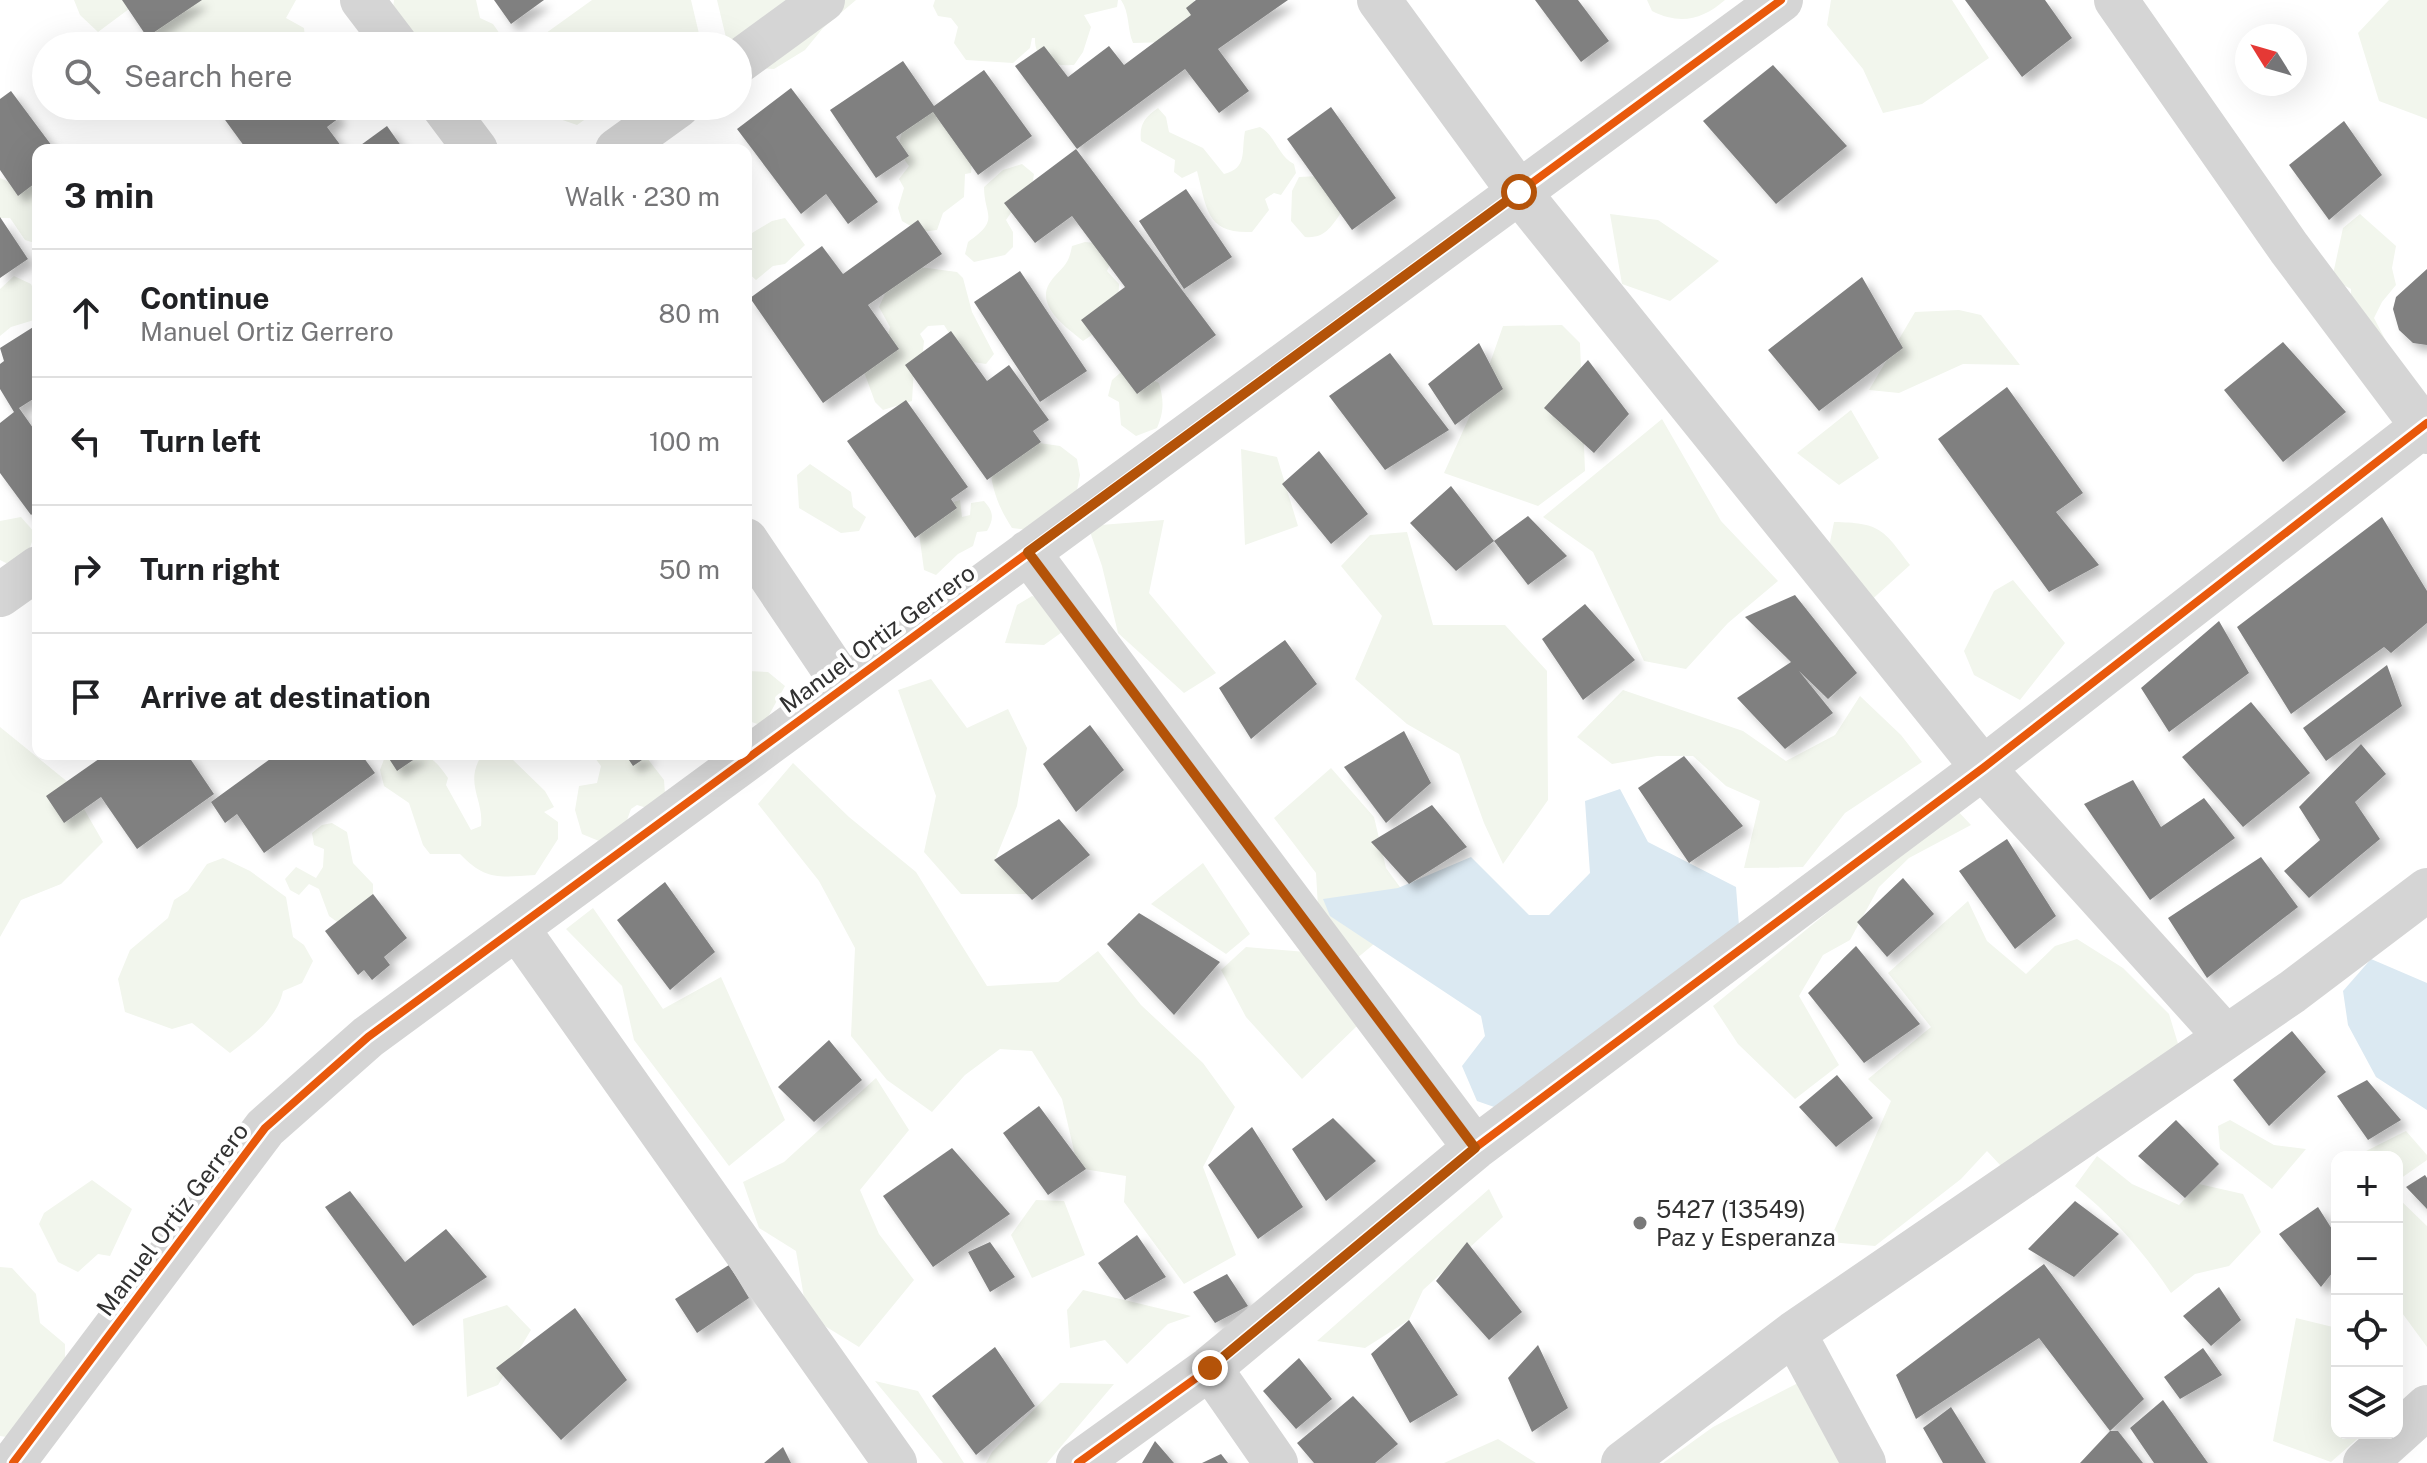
<!DOCTYPE html>
<meta charset="utf-8">
<style>
:root{--surface:#fff;--page:#f6f6f6;--text:#202124;--muted:#757577;--line:#e0e0e0}
body{margin:0;font-family:"Public Sans",sans-serif;background:var(--page);color:var(--text)}
.controls{position:absolute;right:24px;bottom:24px;display:grid;overflow:hidden;border-radius:16px;box-shadow:0 8px 32px #0002}
.controls button{width:72px;height:72px;display:grid;place-items:center;padding:0;border:0;border-bottom:2px solid var(--line);background:var(--surface);color:var(--text);font:40px sans-serif}
.compass{position:absolute;left:2235px;top:24px;width:72px;height:72px;border-radius:50%;background:var(--surface);box-shadow:0 8px 32px #0002;rotate:307deg}
.stop{position:absolute;width:24px;height:24px;margin:-18px;border:6px solid #b45309;border-radius:50%;background:#fff}
.stop.end{background:#b45309;border-color:#fff;box-shadow:0 2px 8px #0008}
.list{margin:0;padding:0;list-style:none}
h2{display:flex;justify-content:space-between;align-items:center;height:104px;margin:0;padding:0 32px;font-size:34px}
h2 small{font-size:26px;font-weight:400;color:var(--muted)}
.list li{display:grid;grid-template-columns:52px 1fr auto;gap:24px;align-items:center;box-sizing:border-box;height:128px;padding:0 32px;border-top:2px solid var(--line)}
.list b{display:block;font-size:30px;white-space:nowrap}
.list p{margin:0;font-size:26px;white-space:nowrap;color:var(--muted)}
.list em{font-size:26px;font-style:normal;color:var(--muted)}
.icon{flex:none;width:44px;height:44px;fill:none;stroke:currentColor;stroke-width:2;stroke-linecap:round;stroke-linejoin:round}
.map{position:relative;flex:none;width:2427px;height:1463px;overflow:hidden}
.search{position:absolute;background:var(--surface);box-shadow:0 8px 32px #0002;left:32px;top:32px;width:720px;height:88px;display:flex;align-items:center;gap:20px;box-sizing:border-box;padding:0 28px;border-radius:44px;color:var(--muted);font-size:30px}
.panel{position:absolute;background:var(--surface);box-shadow:0 8px 32px #0002;left:32px;top:144px;width:720px;height:616px;border-radius:16px}
.map>svg:first-child{display:block}
.green{fill:#f2f6ed}
.water{fill:#dbe9f2}
.building{fill:#808080;filter:url(#shadow)}
.lines{fill:none;stroke-linecap:round;stroke-linejoin:round}
.minor{stroke:#d5d5d5;stroke-width:44}
.cycleway-casing{stroke:#fff;stroke-width:13}
.cycleway{stroke:#e8590c;stroke-width:8}
.route{stroke:#b45309;stroke-width:10}
.poi-dot{fill:#797979;stroke:#fff;stroke-width:3}
.labels{text-anchor:middle;dominant-baseline:central;stroke-width:8;stroke-linejoin:round;paint-order:stroke}
.street-label{font-size:24px;fill:#313131;stroke:#fff}
.poi-label{font-size:24px;fill:#313131;stroke:#fff;text-anchor:start}
</style>
<div class="map">
<svg width="2427" height="1463" viewBox="0 0 2427 1463">
<defs>
<filter id="shadow"><feDropShadow dx="7" dy="7" stdDeviation="4" flood-color="#0004"/></filter>
</defs>
<rect width="100%" height="100%" fill="#fff"/>
<!-- green -->
<path class="green" d="M74 0H129L133 6 98 32 80 15Z
M163 0H296L286 18 304 28 306 46H149L153 44 157 5Z
M394 0H476L480 18 493 24 500 34V45L430 46 416 42 393 8Z
M592 0H691L700 38 689 46H528Z
M717 0H856L823 28 805 50 774 69 755 68 728 46Z
M935 0H1118L1117 7 1084 15 1091 27 1083 52 1074 65C1055 66 1034 62 1035 38H1032L1030 48 1013 63 966 60 954 43 958 27 951 18 938 16 933 6Z
M1121 0H1194L1196 11 1171 42 1133 43C1127 29 1130 13 1121 0Z
M1647 0H1725C1702 20 1680 25 1652 11Z
M1831 0H1952L1989 58 1922 104 1883 113 1863 69 1827 25Z
M2389 0H2427V119L2379 101 2358 33Z
M187 106H229L227 115C207 120 200 122 187 106Z
M522 106H604L577 125Z
M1158 108 1166 117 1169 132 1203 148 1224 174C1248 168 1241 152 1245 131L1260 127C1276 136 1278 156 1294 164L1296 173 1281 195 1274 193 1265 199 1269 210 1252 232C1206 234 1207 209 1197 171L1182 178 1174 172 1175 160 1141 141C1139 124 1145 117 1158 108Z
M927 109 953 115 973 153 971 173 965 174 964 197 943 213 937 230 921 232 902 221 898 208 904 188 899 179 909 166 897 150 904 125Z
M1022 164 1034 174 1031 193 1019 201 1006 220 1013 232V247L1005 255 974 262 965 254 968 242C1001 219 984 216 984 187L1003 170Z
M1319 176 1343 210C1332 225 1326 239 1305 237L1291 221 1292 191 1299 177Z
M0 178 23 188 38 178V244L25 240 10 218H0Z
M1610 214 1658 220 1719 261 1670 301 1622 284Z
M2360 214 2396 246 2392 268 2396 285 2382 302 2374 318 2386 341 2350 324 2351 289 2332 279 2343 228Z
M785 218 805 245 785 264 773 266 756 280 746 271V229L752 233 772 221Z
M1085 242 1098 243 1114 255 1107 271 1119 284C1119 312 1106 326 1083 341 1068 329 1036 307 1049 284 1060 267 1068 269 1072 246Z
M912 266 957 272 963 278 972 312 994 354 986 364 967 361 944 325 928 326 920 334 924 341 922 360 914 368 912 401 883 410 875 402 863 369 883 354 890 327 879 307 889 285Z
M14 276 31 284 38 300 34 320 11 327 0 336V289Z
M1959 310 1981 315 2020 365 1963 364 1899 393 1869 390 1915 312Z
M1562 325 1580 343 1585 471 1538 506 1444 473 1477 400 1503 326Z
M1127 367 1159 383C1164 401 1164 411 1157 428L1136 436 1121 425 1119 402 1108 396 1112 380Z
M1851 410 1879 458 1839 485 1797 453Z
M1662 419 1721 521 1778 581 1728 623 1686 669 1644 661 1593 552 1543 517Z
M1019 440 1060 446 1077 459 1080 475 1075 500 1029 530 1012 528C999 508 993 492 990 469Z
M1241 449 1277 457 1298 526 1245 545Z
M810 464 851 492 853 507 866 517 859 531 841 533 799 508 797 475Z
M960 500 962 517 970 515 971 503 984 501C994 512 994 519 987 531L977 532 973 546 958 554 936 575 924 570 918 526 941 506Z
M21 517 35 533 26 559 14 567 0 560V521Z
M1164 520 1149 593 1216 673 1184 693 1118 633 1102 566 1088 526Z
M1834 522C1879 523 1883 528 1910 565L1867 604 1824 572Z
M1407 532 1433 625H1505L1547 671 1548 800 1503 864 1484 823 1459 754 1407 724 1355 679 1382 616 1341 566 1370 535Z
M2013 580 2065 643 2020 700 1974 675 1964 651 1994 591Z
M1032 596 1056 604 1065 630 1044 645 1005 643 1017 605Z
M746 671 768 672 785 686 763 726 746 720Z
M931 679 967 728 1008 709 1027 748 1017 806 995 860 1027 894H961L924 852 936 796 898 690Z
M1623 690 1743 731 1786 761 1835 735 1860 696 1901 735 1922 762 1845 813 1803 867 1744 868 1760 801 1726 786 1693 756H1657L1612 764 1577 737Z
M0 727 69 783 103 842 61 884 21 900 0 937Z
M386 754C420 754 428 748 448 778L446 785 471 830 481 826C484 801 466 785 479 760L511 758 545 791 554 807 544 812 558 822V839L535 875C499 877 486 881 460 854H430L423 845 409 803 384 786 380 770Z
M592 754H644L664 780 665 794 647 808 637 805 631 809 623 831 599 841 582 834 575 810 579 786 597 783 601 766Z
M793 763 849 817 916 872 987 986 1058 982 1098 951 1141 1005 1203 1063 1235 1107 1203 1167 1236 1255 1184 1284 1124 1202 1126 1176 1078 1168 1062 1099 1032 1051 1000 1049 965 1075 932 1112 887 1080 851 1036 855 948 819 881 758 804Z
M1331 768 1374 817 1386 868 1416 909 1356 959 1318 907 1316 873 1274 818Z
M1955 808 1971 825 1909 858 1879 887 1850 940 1823 955 1799 996 1839 1065 1795 1099 1738 1044 1713 1006Z
M332 823 347 832 353 863 373 884V902L344 927 329 916 319 889 309 884 299 895 290 890 285 879 296 867 316 878 323 867 324 849 314 845 312 833 322 825Z
M223 858 250 871 286 897 293 937 304 945 313 961 302 983 283 991C277 1019 252 1036 230 1053L192 1023 172 1029 125 1012 118 979 130 950 168 918 174 900 188 891 207 864Z
M1203 863 1250 934 1226 954 1151 904Z
M1968 901 1987 941 2026 974 2055 946 2077 939 2123 968 2169 1014 2179 1047 2014 1180 1987 1151 1961 1179 1875 1246 1829 1242 1891 1101 1868 1079 1931 1027 1888 973Z
M593 908 663 1009 721 977 785 1120 729 1166 634 1040 622 986 566 929Z
M1246 947 1318 953 1357 1026 1302 1079 1246 1017 1221 970Z
M876 1078 909 1130 860 1190 879 1234 914 1280 859 1347 807 1315 796 1251 759 1228 743 1182 784 1162Z
M2230 1120 2274 1145 2306 1149 2272 1189 2220 1149 2218 1126Z
M2406 1131 2427 1155V1160L2397 1181V1157H2354Z
M2097 1156 2132 1184 2179 1205 2199 1184 2243 1194 2261 1232 2229 1266 2195 1274 2171 1293C2143 1251 2114 1218 2075 1186Z
M92 1180 132 1209 110 1256 98 1254 78 1272 58 1262 39 1224 44 1213Z
M1489 1189 1503 1217 1423 1290 1409 1320 1365 1348 1317 1341Z
M2397 1197 2427 1226V1347L2397 1306Z
M1036 1200 1064 1201 1085 1255 1032 1278 1011 1235Z
M0 1267 12 1268 36 1294 40 1323 65 1344V1388L7 1437 0 1436Z
M1083 1290 1191 1316 1168 1324 1127 1364 1105 1340 1070 1348 1067 1310Z
M507 1305 531 1330 498 1385 467 1397 463 1319Z
M2296 1318 2337 1328V1433H2364L2331 1462 2273 1441Z
M875 1381 918 1391 964 1463H943Z
M1060 1383 1114 1384 1047 1463H986L992 1452Z
M1798 1383 1848 1463H1663L1713 1427Z
M1498 1439 1536 1463H1444Z"/>
<!-- water -->
<path class="water" d="M1620 789 1648 842 1736 887 1739 926 1497 1108 1477 1101 1462 1066 1485 1036 1481 1016 1330 916 1323 899 1398 888 1471 857 1529 915H1549L1590 873 1585 801Z
M2371 959 2427 983V1110L2376 1077 2348 1025 2343 991Z"/>
<!-- building -->
<path class="building" d="M122 0H202L147 37Z
M494 0H544L511 24Z
M1196 0H1288L1218 49 1249 91 1219 113 1185 69 1077 149 1015 66 1044 46 1068 77 1109 46 1124 65 1191 15 1186 8Z
M1535 0H1578L1609 41 1581 62Z
M1965 0H2045L2072 38 2022 77Z
M903 61 934 106 984 70 1032 136 978 175 933 112 896 137 909 156 876 178 830 110Z
M1773 65 1847 146 1776 204 1703 121Z
M791 88 878 202 848 224 826 194 801 214 737 129Z
M11 91 55 150H38V181L18 196 0 170V99Z
M230 106H331L339 118 327 127 344 150H247L220 113Z
M1331 107 1396 198 1352 230 1287 139Z
M2344 121 2382 175 2329 220 2289 165Z
M387 126 404 150H354Z
M1076 149 1216 335 1137 394 1081 320 1125 287 1072 216 1035 243 1004 203Z
M1186 189 1232 257 1184 289 1139 221Z
M0 217 28 259 0 278Z
M918 220 942 254 868 305 899 349 823 403 750 298 822 246 843 274Z
M2427 269V345L2413 343 2399 330 2393 309 2396 297Z
M1020 271 1087 371 1040 402 974 302Z
M1862 277 1903 348 1819 411 1768 350Z
M38 324V396L19 408 38 435V509L31 515 0 473V423L14 412 0 389V364L4 361 0 348Z
M951 331 987 381 1009 365 1049 420 1033 431 1041 442 987 480 905 365Z
M2283 342 2346 412 2283 462 2224 390Z
M1479 343 1503 389 1455 425 1428 384Z
M1390 353 1449 430 1385 470 1329 396Z
M1588 360 1629 414 1594 453 1544 408Z
M2007 387 2083 493 2056 512 2099 565 2049 592 1938 439Z
M906 400 968 487 951 499 957 508 915 538 847 441Z
M1319 451 1368 514 1331 544 1282 484Z
M1451 486 1494 541 1456 571 1410 523Z
M1528 516 1567 556 1528 585 1494 541Z
M2382 517 2427 591V623L2391 653 2384 647 2291 714 2237 627Z
M1795 595 1857 673 1828 699 1799 671 1833 713 1785 749 1737 698 1791 662 1745 617Z
M1585 604 1635 660 1583 700 1542 639Z
M2219 621 2249 673 2169 732 2141 688Z
M1285 640 1317 684 1251 739 1219 688Z
M2387 665 2402 706 2326 761 2303 728Z
M2251 702 2310 773 2243 827 2182 757Z
M1090 725 1124 770 1076 812 1043 764Z
M1404 731 1431 783 1386 823 1344 767Z
M2361 744 2386 774 2355 802 2380 839 2309 898 2284 871 2320 840 2299 807Z
M106 754H187L214 794 137 849 101 797 64 823 46 796Z
M277 754H361L375 773 264 853 237 814 225 823 211 802Z
M386 754H422L397 771Z
M625 754H651L633 766Z
M1684 756 1743 826 1689 863 1638 788Z
M2133 780 2161 827 2204 798 2235 838 2150 900 2084 804Z
M1432 805 1467 847 1409 884 1371 842Z
M1059 819 1090 855 1032 900 994 860Z
M2007 839 2056 916 2015 949 1959 871Z
M2261 857 2298 907 2207 978 2168 918Z
M1903 878 1934 914 1887 957 1857 922Z
M665 882 715 952 670 990 617 920Z
M373 894 407 938 384 957 390 965 372 980 364 970 358 975 325 931Z
M1139 913 1220 962 1174 1015 1107 944Z
M1856 946 1920 1024 1864 1063 1808 993Z
M2292 1031 2326 1072 2269 1126 2233 1080Z
M829 1040 862 1080 814 1122 778 1087Z
M1837 1075 1873 1118 1836 1147 1799 1107Z
M2367 1080 2401 1120 2368 1140 2337 1096Z
M1039 1106 1086 1169 1048 1195 1003 1133Z
M1333 1118 1376 1161 1326 1201 1292 1149Z
M2176 1120 2219 1164 2185 1198 2138 1156Z
M1252 1127 1303 1207 1258 1239 1208 1165Z
M952 1148 1010 1214 933 1267 883 1196Z
M2425 1175 2427 1178V1209L2406 1187Z
M350 1191 405 1262 446 1229 487 1277 413 1326 325 1207Z
M2075 1201 2119 1234 2074 1277 2028 1249Z
M2318 1207 2337 1237V1267L2321 1287 2279 1234Z
M1137 1235 1166 1277 1125 1300 1098 1263Z
M990 1242 1015 1277 990 1292 968 1252Z
M1467 1242 1522 1312 1489 1340 1436 1281Z
M2044 1264 2144 1399 2110 1431 2039 1338 1916 1419 1896 1375Z
M729 1265 749 1298 697 1333 675 1299Z
M1227 1274 1248 1306 1215 1323 1193 1292Z
M2219 1287 2241 1320 2211 1346 2183 1316Z
M575 1308 627 1380 561 1440 496 1368Z
M1409 1320 1458 1395 1410 1423 1371 1354Z
M1538 1345 1568 1408 1532 1432 1508 1378Z
M995 1347 1035 1406 976 1455 932 1396Z
M2203 1348 2222 1375 2180 1399 2164 1377Z
M1299 1358 1332 1399 1296 1429 1263 1391Z
M1353 1396 1398 1444 1375 1463H1314L1297 1443Z
M2163 1400 2208 1463H2154L2130 1428Z
M1951 1407 1986 1463H1943L1923 1428Z
M2110 1431H2118L2143 1463H2080Z
M1155 1441 1174 1463H1142Z
M783 1447 791 1463H764Z
M1221 1454 1228 1463H1202Z"/>
<g class="lines">
<!-- minor -->
<path class="minor" d="M362 0 397 46
M1379 0 1519 192 1983 768 2226 1037
M2116 0 2289 248 2427 432
M738 62 823 0
M443 106 476 150
M617 150 678 106
M746 540 845 687
M1028 552 1475 1148
M0 595 38 568
M517 928 895 1463
M1794 1333 1864 1463
M1210 1368 1276 1463
M13 1463 265 1128 368 1037 1781 0
M1078 1463 1210 1368 1475 1148 1983 768 2427 423
M1623 1463 1794 1333 2292 992 2427 890
M2365 1463 2427 1407"/>
<defs>
<path id="cycleway" d="M13 1463 265 1128 368 1037 1781 0
M1078 1463 1210 1368 1475 1148 1983 768 2427 423"/>
</defs>
<!-- cycleway casing -->
<use href="#cycleway" class="cycleway-casing"/>
<!-- cycleway -->
<use href="#cycleway" class="cycleway"/>
</g>
<g class="lines">
<!-- route -->
<path class="route" d="M1210 1368 1475 1148 1028 552 1519 192"/>
</g>
<!-- markers -->
<circle class="poi-dot" cx="1640" cy="1223" r="8"/>
<g class="labels">
<!-- street labels -->
<g class="street-label">
<text transform="translate(877 638) rotate(-36)">Manuel Ortiz Gerrero</text>
<text transform="translate(172 1219) rotate(-53)">Manuel Ortiz Gerrero</text>
</g>
<!-- poi labels -->
<g class="poi-label">
<text x="1656" y="1209">5427 (13549)<tspan x="1656" dy="28">Paz y Esperanza</tspan></text>
</g>
</g>
</svg>
<div class="controls">
<button>+</button>
<button>−</button>
<button><svg class="icon" aria-label="locate" viewBox="0 0 24 24"><circle cx="12" cy="12" r="6"/><path d="M12 2v4M12 18v4M2 12h4M18 12h4"/></svg></button>
<button><svg class="icon" aria-label="layers" viewBox="0 0 24 24"><path d="M12 4l9 5-9 5-9-5zM3 14l9 5 9-5"/></svg></button>
</div>
<svg class="compass" viewBox="-18 -18 36 36"><path d="M0-13l5 13h-10z" fill="#e53935"/><path d="M0 13l5-13h-10z" fill="#757577"/></svg>
<div class="stop" style="left:1519px;top:192px"></div>
<div class="stop end" style="left:1210px;top:1368px"></div>
<div class="search"><svg class="icon" aria-label="search" viewBox="0 0 24 24"><circle cx="10" cy="10" r="6"/><path d="M15 15l6 6"/></svg>Search here</div>
<section class="panel">
<h2>3 min<small>Walk · 230 m</small></h2>
<ul class="list">
<li><svg class="icon" aria-label="ahead" viewBox="0 0 24 24"><path d="M12 20V5M6 11l6-6 6 6"/></svg><div><b>Continue</b><p>Manuel Ortiz Gerrero</p></div><em>80 m</em></li>
<li><svg class="icon" aria-label="left" viewBox="0 0 24 24"><path d="M17 20v-9H6M10 6l-5 5 5 5"/></svg><div><b>Turn left</b></div><em>100 m</em></li>
<li><svg class="icon" aria-label="right" viewBox="0 0 24 24"><path d="M7 20v-9h11M14 6l5 5-5 5"/></svg><div><b>Turn right</b></div><em>50 m</em></li>
<li><svg class="icon" aria-label="arrive" viewBox="0 0 24 24"><path d="M6 21V4h12l-3 4 3 4H6"/></svg><div><b>Arrive at destination</b></div></li>
</ul>
</section>
</div>
